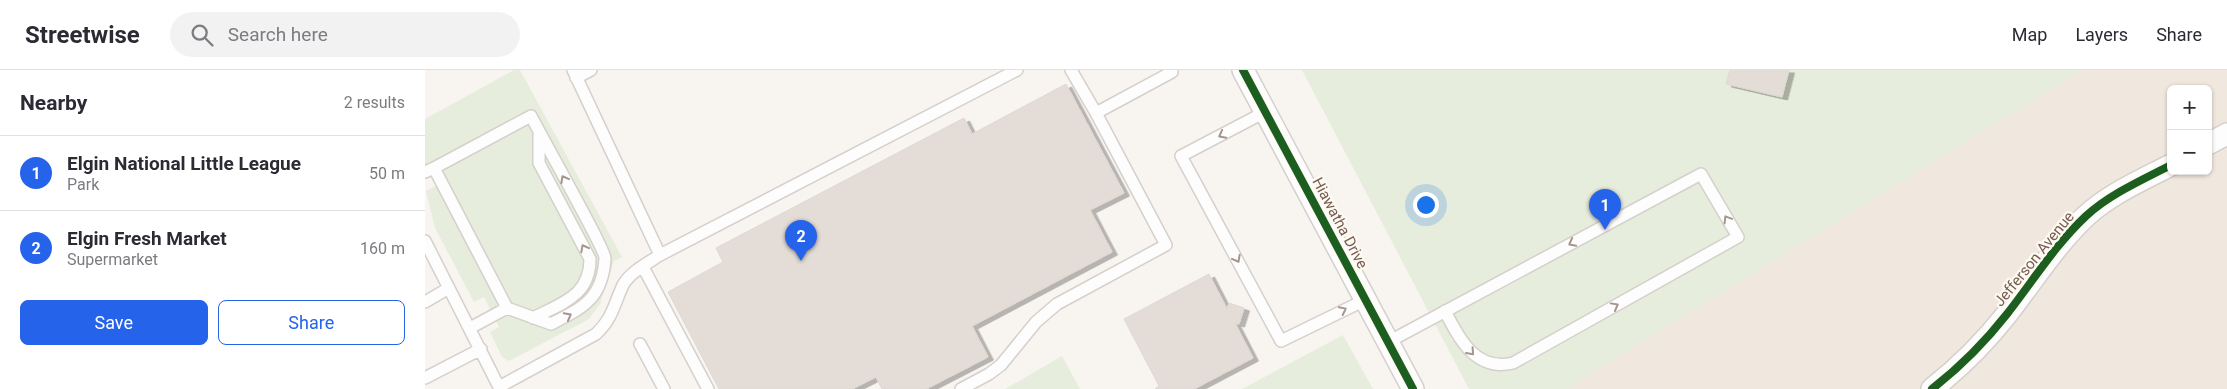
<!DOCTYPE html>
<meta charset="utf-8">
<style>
:root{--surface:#fff;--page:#f2f2f3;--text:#2b2b33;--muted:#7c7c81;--line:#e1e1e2;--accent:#2563eb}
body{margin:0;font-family:Roboto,sans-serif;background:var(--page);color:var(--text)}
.controls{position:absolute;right:15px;top:15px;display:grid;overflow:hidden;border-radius:8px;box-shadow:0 1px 4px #0004}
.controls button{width:45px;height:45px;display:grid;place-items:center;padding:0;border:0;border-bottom:1px solid var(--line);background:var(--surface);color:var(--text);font:25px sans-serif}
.you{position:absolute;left:1000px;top:134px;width:18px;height:18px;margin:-12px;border:4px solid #fff;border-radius:50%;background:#1a73e8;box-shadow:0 0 0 8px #1a73e833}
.badge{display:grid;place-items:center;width:32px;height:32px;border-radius:50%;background:var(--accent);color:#fff;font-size:16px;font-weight:700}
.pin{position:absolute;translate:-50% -41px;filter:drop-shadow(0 1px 2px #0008)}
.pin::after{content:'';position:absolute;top:26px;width:18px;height:15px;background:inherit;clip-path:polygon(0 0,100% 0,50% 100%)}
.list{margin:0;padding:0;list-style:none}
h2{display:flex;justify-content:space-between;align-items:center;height:65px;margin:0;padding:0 20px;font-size:21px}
h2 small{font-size:16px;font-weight:400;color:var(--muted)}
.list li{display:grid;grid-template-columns:32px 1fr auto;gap:15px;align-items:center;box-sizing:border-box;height:75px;padding:0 20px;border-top:1px solid var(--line)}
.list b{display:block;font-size:19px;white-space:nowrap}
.list p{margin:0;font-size:16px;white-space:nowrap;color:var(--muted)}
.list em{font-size:16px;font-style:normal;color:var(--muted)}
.actions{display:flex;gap:10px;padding:15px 20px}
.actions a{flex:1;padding:11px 0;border:1px solid var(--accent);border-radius:8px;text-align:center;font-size:18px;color:var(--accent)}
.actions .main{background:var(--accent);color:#fff}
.icon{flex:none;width:28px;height:28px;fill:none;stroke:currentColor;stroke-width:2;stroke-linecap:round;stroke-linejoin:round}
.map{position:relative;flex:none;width:1802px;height:319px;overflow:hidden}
header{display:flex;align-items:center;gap:30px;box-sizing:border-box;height:70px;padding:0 25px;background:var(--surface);border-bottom:1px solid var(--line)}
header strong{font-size:24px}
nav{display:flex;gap:28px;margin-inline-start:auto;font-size:18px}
.search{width:350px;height:45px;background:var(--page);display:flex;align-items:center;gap:12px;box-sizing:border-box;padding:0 18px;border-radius:28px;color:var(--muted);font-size:19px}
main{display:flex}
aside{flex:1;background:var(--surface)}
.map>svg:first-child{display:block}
.residential{fill:#f0e7de;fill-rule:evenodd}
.green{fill:#e6eddc}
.building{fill:#e4ddd7;stroke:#e0d8d2;filter:url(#shadow)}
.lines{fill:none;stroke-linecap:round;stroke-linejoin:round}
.lane-casing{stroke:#d5d0cb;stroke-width:14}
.street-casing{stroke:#d5d0cb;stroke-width:24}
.lane{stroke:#fefdfd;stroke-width:11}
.street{stroke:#fefdfd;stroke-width:21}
.cycleway-casing{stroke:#fef9f2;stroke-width:11}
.cycleway{stroke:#1b5e20;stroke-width:8}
.oneway{stroke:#a5958d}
.labels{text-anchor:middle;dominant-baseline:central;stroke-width:4.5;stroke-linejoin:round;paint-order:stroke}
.street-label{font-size:15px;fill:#755d50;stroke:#fef9f2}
</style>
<header>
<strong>Streetwise</strong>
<div class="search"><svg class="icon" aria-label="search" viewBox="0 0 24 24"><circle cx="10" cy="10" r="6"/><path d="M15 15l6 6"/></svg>Search here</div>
<nav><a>Map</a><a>Layers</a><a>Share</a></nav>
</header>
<main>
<aside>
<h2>Nearby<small>2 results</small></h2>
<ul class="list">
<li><span class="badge">1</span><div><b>Elgin National Little League</b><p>Park</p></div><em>50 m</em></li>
<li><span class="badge">2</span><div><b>Elgin Fresh Market</b><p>Supermarket</p></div><em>160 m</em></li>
</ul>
<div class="actions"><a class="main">Save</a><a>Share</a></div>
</aside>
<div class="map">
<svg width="1802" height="319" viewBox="0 0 1802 319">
<defs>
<filter id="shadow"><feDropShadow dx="5.5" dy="3" stdDeviation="0" flood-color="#0004"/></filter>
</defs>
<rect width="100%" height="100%" fill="#f8f4f0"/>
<!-- residential -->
<path class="residential" d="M1657 0H1802V319H1141ZM1746 19H1783V101H1746Z"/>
<!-- green -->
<path class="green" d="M89 0H95L197 187 189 191 175 234 164 249 84 291 77 287 65 262 74 257 59 227 49 232 10 158 1 121 11 116 0 96V49Z
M877 0H1657L1141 319H1044Z
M918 265 948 319H817Z
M637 286 655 319H580Z"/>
<!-- building -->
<path class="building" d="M1305 0H1364L1357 27 1301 14Z
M641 14 699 123 665 140 687 182 547 256 563 287 501 319H457L451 307 427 319H294L243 222 298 192 291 178 539 48 547 64Z
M784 204 802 239 804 233 819 238 814 254 810 253 828 288 769 319H730L734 316 699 249Z"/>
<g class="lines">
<defs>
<path id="lane" d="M148 0 235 185 592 0
M646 0 671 43 747 2
M151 8 166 0
M840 42 756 86 856 271 940 230
M0 102 9 98 82 238 126 254C158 238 178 228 180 188 180 179 115 64 106 46L9 98
M0 171 75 319
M218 197 283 319
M0 232 24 218
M108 248C137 233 165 226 165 189L114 93V65
M45 258 82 238
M963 272 1276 104 1313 167 1088 293C1051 302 1034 269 1020 241
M215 274 239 319
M0 308 56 279
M74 317 171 264C188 248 189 234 198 215 205 202 223 193 235 185
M536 319 564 304 576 295 611 252 632 234 741 175 671 43"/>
<path id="street" d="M818 0 988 319
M1783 74 1802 64
M1507 319C1535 297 1560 272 1582 244 1608 211 1630 175 1661 146 1685 124 1717 110 1746 95"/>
</defs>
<!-- lane casing -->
<use href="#lane" class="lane-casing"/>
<!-- street casing -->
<use href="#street" class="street-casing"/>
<!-- lane -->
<use href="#lane" class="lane"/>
<!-- street -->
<use href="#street" class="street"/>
<defs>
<path id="cycleway" d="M818 0 988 319
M1507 319C1535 297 1560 272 1582 244 1608 211 1630 175 1661 146 1685 124 1717 110 1746 95"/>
</defs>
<!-- cycleway casing -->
<use href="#cycleway" class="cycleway-casing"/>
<!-- cycleway -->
<use href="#cycleway" class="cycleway"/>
</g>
<!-- one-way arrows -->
<defs><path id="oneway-chevron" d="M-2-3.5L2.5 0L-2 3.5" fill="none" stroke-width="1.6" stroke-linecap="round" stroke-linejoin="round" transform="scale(1.25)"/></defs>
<g class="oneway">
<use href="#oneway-chevron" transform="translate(797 65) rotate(152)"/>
<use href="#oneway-chevron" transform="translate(139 109) rotate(-118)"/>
<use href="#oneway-chevron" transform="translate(1302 149) rotate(-121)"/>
<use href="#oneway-chevron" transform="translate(1147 173) rotate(152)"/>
<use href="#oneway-chevron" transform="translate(159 178) rotate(-118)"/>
<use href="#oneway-chevron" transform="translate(812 189) rotate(62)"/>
<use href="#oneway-chevron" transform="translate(1190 236) rotate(-29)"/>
<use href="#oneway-chevron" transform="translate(918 240) rotate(-26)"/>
<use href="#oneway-chevron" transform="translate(143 246) rotate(-28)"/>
<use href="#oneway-chevron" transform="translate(1046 282) rotate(48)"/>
</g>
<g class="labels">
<!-- street labels -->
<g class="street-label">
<text transform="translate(915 153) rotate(62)">Hiawatha Drive</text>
<text transform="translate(1609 189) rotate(-51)">Jefferson Avenue</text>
</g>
</g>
</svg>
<div class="controls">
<button>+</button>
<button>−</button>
</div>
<div class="you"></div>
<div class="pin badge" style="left:1180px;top:160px">1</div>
<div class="pin badge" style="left:376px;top:191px">2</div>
</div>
</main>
